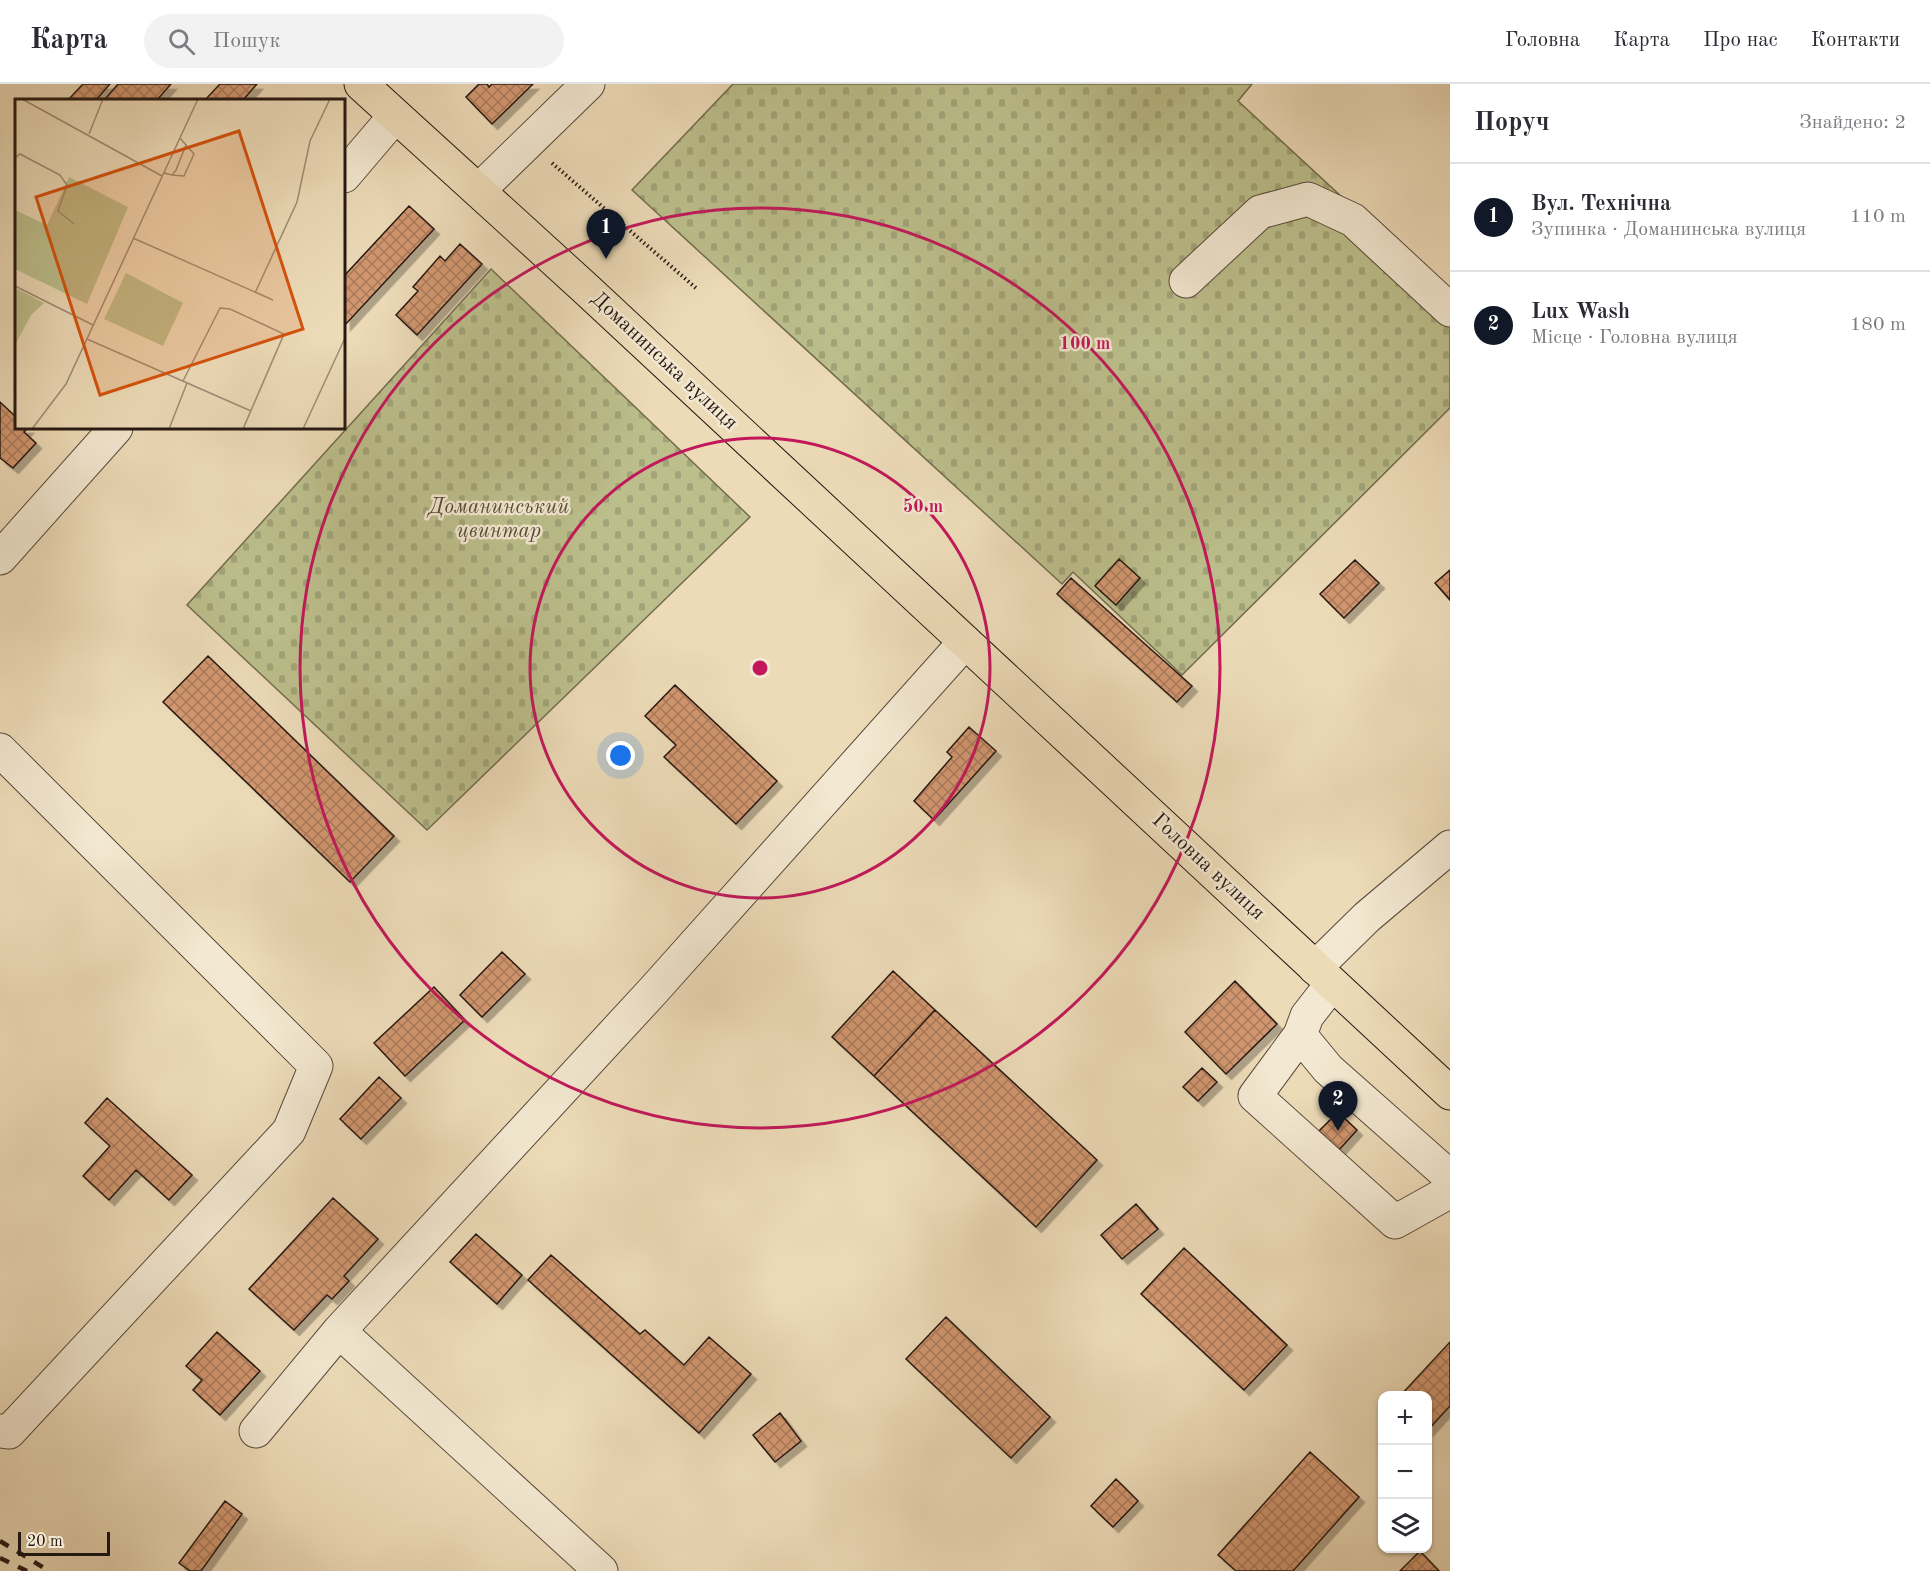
<!DOCTYPE html>
<html lang="uk">
<meta charset="utf-8">
<style>
:root{--surface:#fff;--page:#f2f2f3;--text:#2b2b33;--muted:#7c7c81;--line:#e1e1e2;--accent:#111827}
body{margin:0;font-family:"Old Standard TT",serif;background:var(--page);color:var(--text)}
.controls{position:absolute;right:18px;bottom:18px;display:grid;overflow:hidden;border-radius:12px;box-shadow:0 2px 4px #0004}
.controls button{width:54px;height:54px;display:grid;place-items:center;padding:0;border:0;border-bottom:2px solid var(--line);background:var(--surface);color:var(--text);font:30px sans-serif}
.scale{position:absolute;left:18px;bottom:15px;width:92px;box-sizing:border-box;padding-left:6px;border:3px solid #261912;border-top:0;font-size:16px;line-height:21px;white-space:nowrap;color:#261912;-webkit-text-stroke:4px #f3e8d1;paint-order:stroke}
.you{position:absolute;left:621px;top:672px;width:21px;height:21px;margin:-15px;border:4px solid #fff;border-radius:50%;background:#1a73e8;box-shadow:0 0 0 9px #1a73e833}
.badge{display:grid;place-items:center;width:39px;height:39px;border-radius:50%;background:var(--accent);color:#fff;font-size:20px;font-weight:700}
.pin{position:absolute;translate:-50% -50px;filter:drop-shadow(0 2px 3px #0008)}
.pin::after{content:'';position:absolute;top:32px;width:21px;height:18px;background:inherit;clip-path:polygon(0 0,100% 0,50% 100%)}
.list{margin:0;padding:0;list-style:none}
h2{display:flex;justify-content:space-between;align-items:center;height:78px;margin:0;padding:0 24px;font-size:26px}
h2 small{font-size:20px;font-weight:400;color:var(--muted)}
.list li{display:grid;grid-template-columns:39px 1fr auto;gap:18px;align-items:center;box-sizing:border-box;height:108px;padding:0 24px;border-top:2px solid var(--line)}
.list b{display:block;font-size:22px;white-space:nowrap}
.list p{margin:0;font-size:20px;white-space:nowrap;color:var(--muted)}
.list em{font-size:20px;font-style:normal;color:var(--muted)}
.icon{flex:none;width:33px;height:33px;fill:none;stroke:currentColor;stroke-width:2;stroke-linecap:round;stroke-linejoin:round}
.map{position:relative;flex:none;width:1450px;height:1487px;overflow:hidden}
header{display:flex;align-items:center;gap:36px;box-sizing:border-box;height:84px;padding:0 30px;background:var(--surface);border-bottom:2px solid var(--line)}
header strong{font-size:28px}
nav{display:flex;gap:33px;margin-inline-start:auto;font-size:21px}
.search{width:420px;height:54px;background:var(--page);display:flex;align-items:center;gap:15px;box-sizing:border-box;padding:0 21px;border-radius:33px;color:var(--muted);font-size:22px}
main{display:flex}
aside{flex:1;background:var(--surface)}
.map>svg:first-child{display:block}
.cemetery{fill:url(#cemetery-stones);stroke:#716c4f;stroke-width:1.5}
.building{fill:url(#building-cross-hatch);stroke:#261912;stroke-width:1.5;filter:url(#shadow)}
.lines{fill:none;stroke-linecap:round;stroke-linejoin:round}
.minor-casing{stroke:#584a3c;stroke-width:35}
.major-casing{stroke:#261912;stroke-width:35}
.path{stroke:#261912;stroke-width:4;stroke-dasharray:1.5 3;stroke-linecap:butt}
.minor{stroke:#f3e8d1;stroke-width:33}
.major{stroke:#eddbb8;stroke-width:33}
.rail{stroke:#261912;stroke-width:4.5;stroke-dasharray:10 10;stroke-linecap:butt}
.ring{fill:none;stroke:#c2185b;stroke-width:3}
.labels{text-anchor:middle;dominant-baseline:central;stroke-width:5;stroke-linejoin:round;paint-order:stroke}
.street-label{font-size:21px;fill:#261912;stroke:#f3e8d1}
.park-label{font-size:21px;font-style:italic;fill:#534b37;stroke:#f3e8d1}
.inset-road{fill:none;stroke:#9d8d76;stroke-width:1.5}
.view{fill:#d5530d;fill-opacity:0.15;stroke:#d5530d;stroke-width:3}
.inset-edge{fill:none;stroke:#261912;stroke-width:3}
.centre{fill:#c2185b;stroke:#f3e8d1;stroke-width:3}
.ring-label{font-size:18px;text-anchor:middle;font-weight:bold;fill:#c2185b;stroke:#f3e8d1;stroke-width:5;stroke-linejoin:round;paint-order:stroke}
</style>
<header>
<strong>Карта</strong>
<div class="search"><svg class="icon" aria-label="search" viewBox="0 0 24 24"><circle cx="10" cy="10" r="6"/><path d="M15 15l6 6"/></svg>Пошук</div>
<nav><a>Головна</a><a>Карта</a><a>Про нас</a><a>Контакти</a></nav>
</header>
<main>
<div class="map">
<svg width="1450" height="1487" viewBox="0 0 1450 1487">
<defs>
<pattern id="cemetery-stones" width="16" height="16" patternUnits="userSpaceOnUse" patternTransform="scale(1.5)"><rect width="16" height="16" fill="#bcbf8c"/><path d="M2 7V4a2 2 0 0 1 4 0v3zM10 15v-3a2 2 0 0 1 4 0v3z" fill="#a1a478"/></pattern>
<pattern id="building-cross-hatch" width="8" height="8" patternUnits="userSpaceOnUse" patternTransform="scale(1.5)"><rect width="8" height="8" fill="#d29770"/><path d="M0 0l8 8M0 8l8-8" fill="none" stroke="#aa7a5b"/></pattern>
<filter id="shadow"><feDropShadow dx="5.5" dy="5.5" stdDeviation="0" flood-color="#0004"/></filter>
</defs>
<rect width="100%" height="100%" fill="#eddbb8"/>
<filter id="stains"><feTurbulence type="fractalNoise" baseFrequency=".00333" numOctaves="4"/><feColorMatrix values="0 0 0 0 .2 0 0 0 0 .09 0 0 0 0 .02 0 0 0 .5 -.17"/></filter>
<radialGradient id="worn" r=".72"><stop offset=".6" stop-color="#630" stop-opacity="0"/><stop offset="1" stop-color="#630" stop-opacity=".3"/></radialGradient>
<!-- cemetery -->
<path class="cemetery" d="M733 0H1252L1238 17 1450 213V324L1182 591 1073 488 1062 500 632 106Z
M491 185 750 433 427 746 187 521Z"/>
<!-- building -->
<path class="building" d="M83 0H110L96 16H68Z
M118 0H171L157 16H109L106 14Z
M220 0H257L243 16H205Z
M479 0H487L489 3 492 0H533L492 40 466 13Z
M409 122 434 145 345 241 344 192Z
M460 160 482 180 417 251 396 231 418 207 413 203 440 172 445 177Z
M0 318 16 333V344H28L24 348 36 359 13 384 0 374Z
M1119 475 1140 494 1116 521 1095 502Z
M1355 476 1379 499 1344 534 1320 510Z
M1450 486V516L1435 499Z
M1071 494 1192 602 1177 618 1057 510Z
M208 572 394 752 350 798 163 618Z
M675 601 777 697 736 740 664 673 676 661 645 632Z
M969 643 996 667 934 736 914 717 952 673 947 668Z
M502 868 525 890 482 933 460 911Z
M893 887 935 926 874 992 832 953Z
M1235 897 1277 940 1226 990 1185 948Z
M434 903 465 936 405 992 374 959Z
M935 926 1097 1076 1036 1143 874 992Z
M1202 984 1217 998 1198 1017 1183 1003Z
M379 993 401 1014 361 1055 340 1035Z
M107 1014 192 1091 169 1116 136 1086 109 1116 83 1092 110 1062 85 1039Z
M1338 1028 1357 1046 1339 1066 1319 1047Z
M333 1114 378 1155 344 1192 349 1197 332 1215 327 1211 294 1246 249 1205Z
M1136 1120 1158 1145 1122 1175 1101 1151Z
M476 1150 522 1191 497 1220 450 1178Z
M1184 1164 1287 1261 1244 1306 1141 1210Z
M551 1171 640 1250 645 1246 684 1281 709 1253 751 1290 699 1349 528 1196Z
M946 1233 1050 1333 1011 1374 906 1275Z
M217 1248 260 1287 220 1331 193 1306 202 1296 186 1282Z
M1450 1258V1322L1428 1346V1312H1400Z
M780 1329 801 1357 775 1378 753 1351Z
M1310 1368 1359 1413 1293 1487H1236L1218 1471Z
M1116 1395 1138 1417 1113 1443 1091 1422Z
M225 1417 242 1430 201 1487H190L179 1479Z
M1420 1467 1439 1487H1400Z"/>
<g class="lines">
<defs>
<path id="minor" d="M344 92 395 32
M479 106 588 0
M1186 197 1260 128 1308 115 1353 136 1450 226
M0 474 116 344
M0 666 316 982 289 1047 9 1348 0 1347
M1315 884 1367 833 1450 763
M1332 900 1307 932 1300 951 1328 985 1450 1093
M1300 951 1255 1012 1395 1138 1447 1109H1450
M339 1247 601 1487
M256 1347 339 1247 652 908 965 558"/>
<path id="major" d="M361 0 585 204 1450 1009"/>
</defs>
<!-- minor casing -->
<use href="#minor" class="minor-casing"/>
<!-- major casing -->
<use href="#major" class="major-casing"/>
<!-- path -->
<path class="path" d="M552 79 696 204"/>
<!-- minor -->
<use href="#minor" class="minor"/>
<!-- major -->
<use href="#major" class="major"/>
<!-- rail -->
<path class="rail" d="M0 1457 49 1487
M0 1474 27 1487"/>
</g>
<!-- distance rings -->
<g class="ring">
<circle cx="760" cy="584" r="230"/>
<circle cx="760" cy="584" r="460"/>
</g>
<g class="labels">
<!-- street labels -->
<g class="street-label">
<text transform="translate(664 277) rotate(43)">Доманинська вулиця</text>
<text transform="translate(1208 783) rotate(43)">Головна вулиця</text>
</g>
<!-- park labels -->
<g class="park-label">
<text x="499" y="423">Доманинський<tspan x="499" dy="24">цвинтар</tspan></text>
</g>
</g>
<!-- overview -->
<g transform="translate(15 15)">
<rect width="330" height="330" fill="#eddbb8"/>
<path d="M54 78 113 108 72 205 0 170V111L32 126ZM111 174 168 204 148 247 89 220Z" fill="#bcbf8c"/>
<path d="M0 189 29 204 16 216 0 246Z" fill="#bcbf8c"/>
<path class="inset-road" d="M7 0 147 77M74 35 88 0M0 59 5 55 45 76 52 86 43 112 59 125M149 74 157 76 161 71 171 46 165 39M157 76 169 77 179 55 171 46M118 139 258 201M0 187 78 226M240 194 282 103 295 42 315 0M72 240 236 312M168 282 205 209 215 210 269 235 228 330M17 330 51 285 183 0M154 330 172 284M288 330 330 239"/>
<path class="view" d="M224 32 288 230 85 296 21 98Z"/>
<rect width="330" height="330" class="inset-edge"/>
</g>
<circle cx="760" cy="584" r="9" class="centre"/>
<g class="ring-label">
<text x="1085" y="265">100 m</text>
<text x="923" y="428">50 m</text>
</g>
<rect width="100%" height="100%" filter="url(#stains)"/>
<rect width="100%" height="100%" fill="url(#worn)"/>
</svg>
<div class="controls">
<button>+</button>
<button>−</button>
<button><svg class="icon" aria-label="layers" viewBox="0 0 24 24"><path d="M12 4l9 5-9 5-9-5zM3 14l9 5 9-5"/></svg></button>
</div>
<div class="scale">20 m</div>
<div class="you"></div>
<div class="pin badge" style="left:606px;top:175px">1</div>
<div class="pin badge" style="left:1338px;top:1047px">2</div>
</div>
<aside>
<h2>Поруч<small>Знайдено: 2</small></h2>
<ul class="list">
<li><span class="badge">1</span><div><b>Вул. Технічна</b><p>Зупинка · Доманинська вулиця</p></div><em>110 m</em></li>
<li><span class="badge">2</span><div><b>Lux Wash</b><p>Місце · Головна вулиця</p></div><em>180 m</em></li>
</ul>
</aside>
</main>
